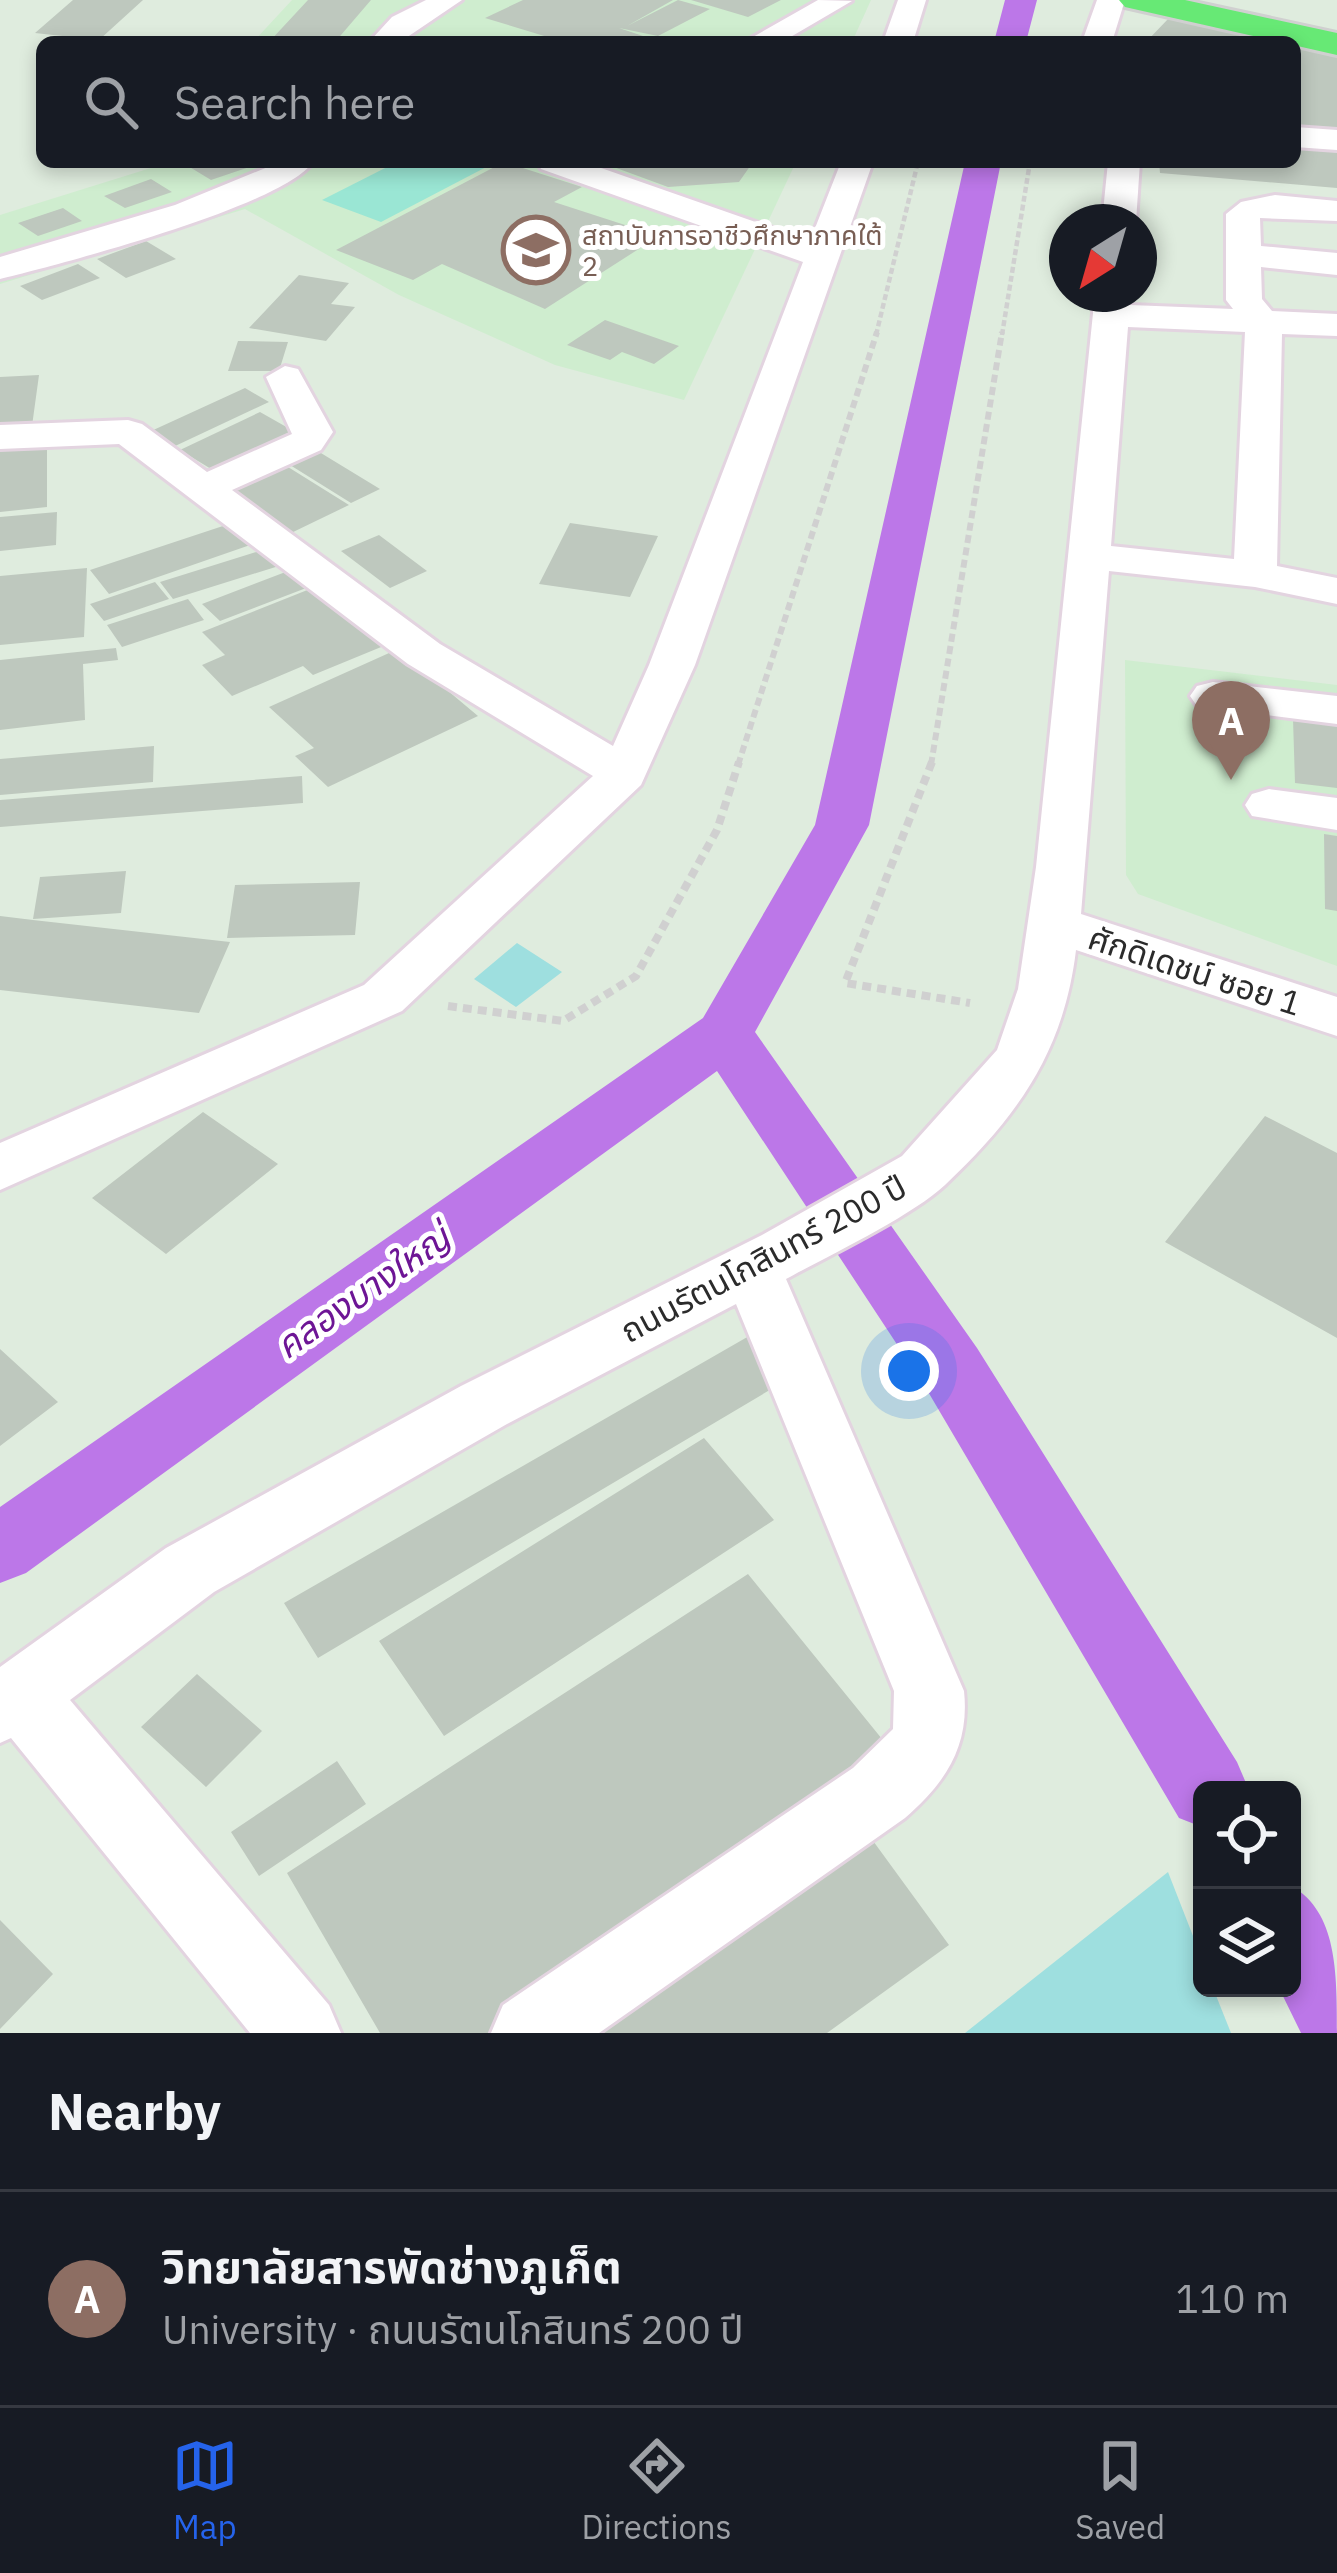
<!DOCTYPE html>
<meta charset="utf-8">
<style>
:root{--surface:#171b24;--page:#242831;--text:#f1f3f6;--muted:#9ea1a6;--line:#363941;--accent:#2563eb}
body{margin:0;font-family:"IBM Plex Sans","Noto Sans Thai",sans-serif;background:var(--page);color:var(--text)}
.controls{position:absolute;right:36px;bottom:36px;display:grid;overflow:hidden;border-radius:18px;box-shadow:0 6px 18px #0003}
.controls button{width:108px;height:108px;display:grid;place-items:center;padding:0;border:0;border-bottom:3px solid var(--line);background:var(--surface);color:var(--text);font:60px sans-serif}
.compass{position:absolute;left:1049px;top:204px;width:108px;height:108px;border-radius:50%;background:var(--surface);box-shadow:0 6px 18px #0003;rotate:217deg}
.you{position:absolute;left:909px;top:1371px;width:42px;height:42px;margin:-30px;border:9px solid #fff;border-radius:50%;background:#1a73e8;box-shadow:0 0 0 18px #1a73e833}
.badge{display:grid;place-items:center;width:78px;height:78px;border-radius:50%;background:var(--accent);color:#fff;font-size:39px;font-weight:700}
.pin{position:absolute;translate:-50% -99px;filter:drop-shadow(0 3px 6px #0008)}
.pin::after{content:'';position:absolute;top:63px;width:42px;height:36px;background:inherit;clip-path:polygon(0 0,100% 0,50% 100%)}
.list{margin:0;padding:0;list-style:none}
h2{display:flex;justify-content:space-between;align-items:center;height:156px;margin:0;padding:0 48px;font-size:51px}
h2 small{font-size:39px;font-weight:400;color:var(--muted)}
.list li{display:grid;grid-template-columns:78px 1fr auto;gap:36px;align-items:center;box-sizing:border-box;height:216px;padding:0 48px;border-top:3px solid var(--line)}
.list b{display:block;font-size:45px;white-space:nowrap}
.list p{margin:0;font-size:39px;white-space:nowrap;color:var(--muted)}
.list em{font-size:39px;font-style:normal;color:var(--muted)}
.icon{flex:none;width:66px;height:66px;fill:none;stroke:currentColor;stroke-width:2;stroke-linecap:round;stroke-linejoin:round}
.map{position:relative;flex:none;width:1337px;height:2033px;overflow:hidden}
.search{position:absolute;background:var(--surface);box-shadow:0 6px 18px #0003;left:36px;right:36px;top:36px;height:132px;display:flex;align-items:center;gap:30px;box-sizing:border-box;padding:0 42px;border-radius:18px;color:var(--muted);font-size:45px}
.sheet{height:372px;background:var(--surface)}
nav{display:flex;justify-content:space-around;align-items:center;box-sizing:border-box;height:168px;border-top:3px solid var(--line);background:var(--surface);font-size:33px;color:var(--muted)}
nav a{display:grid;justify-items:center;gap:6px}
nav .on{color:var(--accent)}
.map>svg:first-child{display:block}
.education{fill:#cfedcf}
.green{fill:#9edfdf}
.pitch{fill:#9ae6d4}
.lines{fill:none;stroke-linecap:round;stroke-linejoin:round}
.canal{fill:#bc77e8;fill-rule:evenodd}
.building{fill:#bec8be}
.minor-casing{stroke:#e3d4e0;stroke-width:6}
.major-casing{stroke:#d0d0d0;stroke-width:6}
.path-far2{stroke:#d0d0d0;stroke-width:4.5;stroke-dasharray:6 3;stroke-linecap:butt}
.path-far1{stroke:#d0d0d0;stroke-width:6;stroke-dasharray:8 4.5;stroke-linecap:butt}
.path{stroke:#d0d0d0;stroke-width:8;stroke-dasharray:9 6;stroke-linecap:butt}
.minor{fill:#fff;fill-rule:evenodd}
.major{fill:#67e975;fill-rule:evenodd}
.labels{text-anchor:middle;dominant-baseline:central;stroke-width:10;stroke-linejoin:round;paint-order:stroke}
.far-education-label{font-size:27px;fill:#785e54;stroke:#fff;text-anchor:start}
.street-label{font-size:33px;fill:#2b2b2b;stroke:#fff}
.water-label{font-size:36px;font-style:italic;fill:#6d1595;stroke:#fff}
</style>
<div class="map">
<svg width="1337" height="2033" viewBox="0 0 1337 2033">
<rect width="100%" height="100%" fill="#dfecde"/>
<!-- education -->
<path class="education" d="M292 0H871L852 42H253Z
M170 162H796L684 400 555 365 399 295 245 209 0 284V215Z
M1125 660 1337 685V966L1138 894 1126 875Z"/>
<!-- green -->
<path class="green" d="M517 943 562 972 516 1007 474 979Z
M1168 1872 1202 1959V1988H1213L1231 2033H965Z"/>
<!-- pitch -->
<path class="pitch" d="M397 162H487L492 164 381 222 322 200Z"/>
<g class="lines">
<!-- canal -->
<path class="canal" d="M1005 0H1037L1026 42H994Z
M965 162H1001L869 825 755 1032 977 1348 1237 1762 1249 1790H1202V1827L1179 1818 927 1390 717 1071 26 1573 0 1583V1507L703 1018 815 825Z
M1292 1886C1337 1913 1337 1971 1337 2033H1301L1279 1988H1292Z"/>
</g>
<!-- building -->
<path class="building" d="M73 0H143L99 40 35 33Z
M308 0H371L335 42H269Z
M523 0H673L627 26 678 0 710 9 658 36 619 28 661 42H564L485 18Z
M691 0H781L748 17Z
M1168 19 1264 40V42H1146Z
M1295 47 1337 56V188L1160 173 1159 162H1295Z
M201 162H261V163L211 180 188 166Z
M504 162 582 187 554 202 659 236 545 309 442 264 413 280 336 250Z
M600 162H753L739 182 668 187Z
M151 179 172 192 125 208 104 196Z
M63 208 82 221 38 236 18 223Z
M146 241 176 259 126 278 97 259Z
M78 264 100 278 42 300 20 286Z
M299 275 349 283 331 304 355 307 326 341 249 328Z
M605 320 679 346 654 364 622 352 610 360 567 345Z
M238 341 288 342 279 371H228Z
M39 375 32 426 0 428V377Z
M245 388 269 402 173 447 149 432Z
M260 412 297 433 216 472 180 450Z
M47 442V507L0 512V446Z
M311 447 380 489 351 503 282 460Z
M280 462 349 505 289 534 220 490Z
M57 512 56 545 0 551V517Z
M232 523 253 544 109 594 90 570Z
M570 523 658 536 630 597 539 584Z
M379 535 427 571 390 588 341 551Z
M269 548 282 565 173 599 160 582Z
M87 568 84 637 0 645V576Z
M296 568 314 585 220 621 202 604Z
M155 582 169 599 104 621 90 604Z
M320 585 386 645 313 675 303 666 232 696 202 665 225 655 202 632Z
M188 599 204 620 122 647 107 625Z
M116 648 118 660 83 664 85 720 0 730V660Z
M398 649 478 716 328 787 295 756 314 748 269 707Z
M1293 719 1337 725V788L1295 783Z
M154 746 153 782 0 795V759Z
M302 776 303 803 0 827V800Z
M1324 834 1337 836V911L1325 909Z
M126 871 121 913 33 919 40 877Z
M360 882 355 935 227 938 235 885Z
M0 916 33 920 230 942 199 1013 0 990Z
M203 1112 278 1164 166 1254 92 1198Z
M1265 1116 1337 1153V1338L1165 1242Z
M756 1332 795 1375 318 1658 284 1603Z
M0 1349 58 1402 0 1446Z
M704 1438 774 1520 444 1736 379 1641Z
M748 1574 895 1755 506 2033H380L287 1873Z
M197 1674 262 1731 206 1787 141 1727Z
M337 1761 366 1804 259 1876 231 1832Z
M860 1823 949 1945 827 2033H550Z
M0 1920 53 1974 0 2029Z"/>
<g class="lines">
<defs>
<path id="minor" d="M426 0H462L400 42H369L392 17Z
M818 0 852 1 782 42H744Z
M898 0H926L913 42H883Z
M1097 0H1125L1112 42H1082Z
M1295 127 1337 130V150L1295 147Z
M280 162H313C283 206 61 264 0 279V257L175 205Z
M537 162H584L810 241 841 162H873L695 665 641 785 402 1011 0 1190V1143L364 985 593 776 408 664 119 444 0 449V425L128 420 142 424 207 472 292 434 266 377 285 366 298 369 333 432 321 450 232 490 440 644 613 746 649 665 803 262 541 169Z
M1108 162H1140L1136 222H1102Z
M1275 195 1337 201V221L1260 218 1261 246 1337 253V275L1261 267 1262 299 1272 311 1337 314V336L1282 334 1277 566 1337 578V604L1255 587 1109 571 1081 914 1337 997V1036L1076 950C1064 1051 1018 1116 945 1185 912 1216 828 1256 786 1279L964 1691C970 1747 945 1783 905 1818L599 2033H491L503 2005 853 1768 893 1729 894 1691 736 1304 507 1424 214 1592 70 1700 329 2005 341 2033H250L11 1738 0 1743V1667L166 1548 461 1386 762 1235 902 1156 997 1050 1018 989 1036 867 1095 294H1131L1130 305 1233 309 1226 300V214L1241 202ZM1128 327 1245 332 1234 559 1111 546Z
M1213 682 1337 696V724L1197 706 1190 696 1197 686Z
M1269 789 1337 798V830L1252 816 1245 805 1252 794Z"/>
<path id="major" d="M1119 0H1185L1337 33V55L1125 7Z"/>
</defs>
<!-- minor casing -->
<use href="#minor" class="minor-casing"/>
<!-- major casing -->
<use href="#major" class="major-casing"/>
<!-- path-far2 -->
<path class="path-far2" d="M876 335 918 162
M1002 335 1030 162"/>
<!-- path-far1 -->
<path class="path-far1" d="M738 765 877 332
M931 765 1002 332"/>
<!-- path -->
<path class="path" d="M932 762 845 983 970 1003
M448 1006 563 1021 636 976 717 830 739 762"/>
<!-- minor -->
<use href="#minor" class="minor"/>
<!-- major -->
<use href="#major" class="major"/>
</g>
<!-- icons -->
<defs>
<symbol id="university-ring" viewBox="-11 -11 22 22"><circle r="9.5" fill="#fff" stroke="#8d6e63" stroke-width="1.5"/><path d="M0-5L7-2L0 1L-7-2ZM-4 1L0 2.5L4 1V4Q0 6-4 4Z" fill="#8d6e63"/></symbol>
</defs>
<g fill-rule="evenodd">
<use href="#university-ring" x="498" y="212" width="76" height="76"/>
</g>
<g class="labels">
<!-- far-education labels -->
<g class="far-education-label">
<text x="582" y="234">สถาบันการอาชีวศึกษาภาคใต้<tspan x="582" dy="31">2</tspan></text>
</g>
<!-- street labels -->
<g class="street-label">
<text transform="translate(1195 970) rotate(18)">ศักดิเดชน์ ซอย 1</text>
<text transform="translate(763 1258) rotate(-28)">ถนนรัตนโกสินทร์ 200 ปี</text>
</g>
<!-- water labels -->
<g class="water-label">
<text transform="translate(362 1291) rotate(-35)">คลองบางใหญ่</text>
</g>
</g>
</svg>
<div class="controls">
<button><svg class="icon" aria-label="locate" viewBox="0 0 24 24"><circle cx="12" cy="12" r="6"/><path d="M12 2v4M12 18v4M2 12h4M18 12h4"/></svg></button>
<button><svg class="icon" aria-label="layers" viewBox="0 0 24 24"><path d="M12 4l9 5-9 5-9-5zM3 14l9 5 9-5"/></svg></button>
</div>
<svg class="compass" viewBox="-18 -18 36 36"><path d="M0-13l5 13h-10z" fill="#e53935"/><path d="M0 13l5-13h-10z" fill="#9ea1a6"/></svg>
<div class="you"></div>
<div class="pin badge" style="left:1231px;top:780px;background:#8d6e63">A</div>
<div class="search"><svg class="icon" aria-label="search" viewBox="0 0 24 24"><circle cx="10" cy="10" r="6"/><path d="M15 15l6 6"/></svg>Search here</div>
</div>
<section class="sheet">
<h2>Nearby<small></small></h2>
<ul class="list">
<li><span class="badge" style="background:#8d6e63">A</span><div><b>วิทยาลัยสารพัดช่างภูเก็ต</b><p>University · ถนนรัตนโกสินทร์ 200 ปี</p></div><em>110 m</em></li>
</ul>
</section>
<nav>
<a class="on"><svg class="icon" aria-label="map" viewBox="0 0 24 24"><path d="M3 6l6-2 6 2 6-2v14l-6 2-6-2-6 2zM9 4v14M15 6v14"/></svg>Map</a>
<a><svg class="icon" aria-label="directions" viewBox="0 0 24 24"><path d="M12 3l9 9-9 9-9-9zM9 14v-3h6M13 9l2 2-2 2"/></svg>Directions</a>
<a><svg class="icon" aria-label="saved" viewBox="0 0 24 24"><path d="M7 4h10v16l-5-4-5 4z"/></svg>Saved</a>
</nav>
